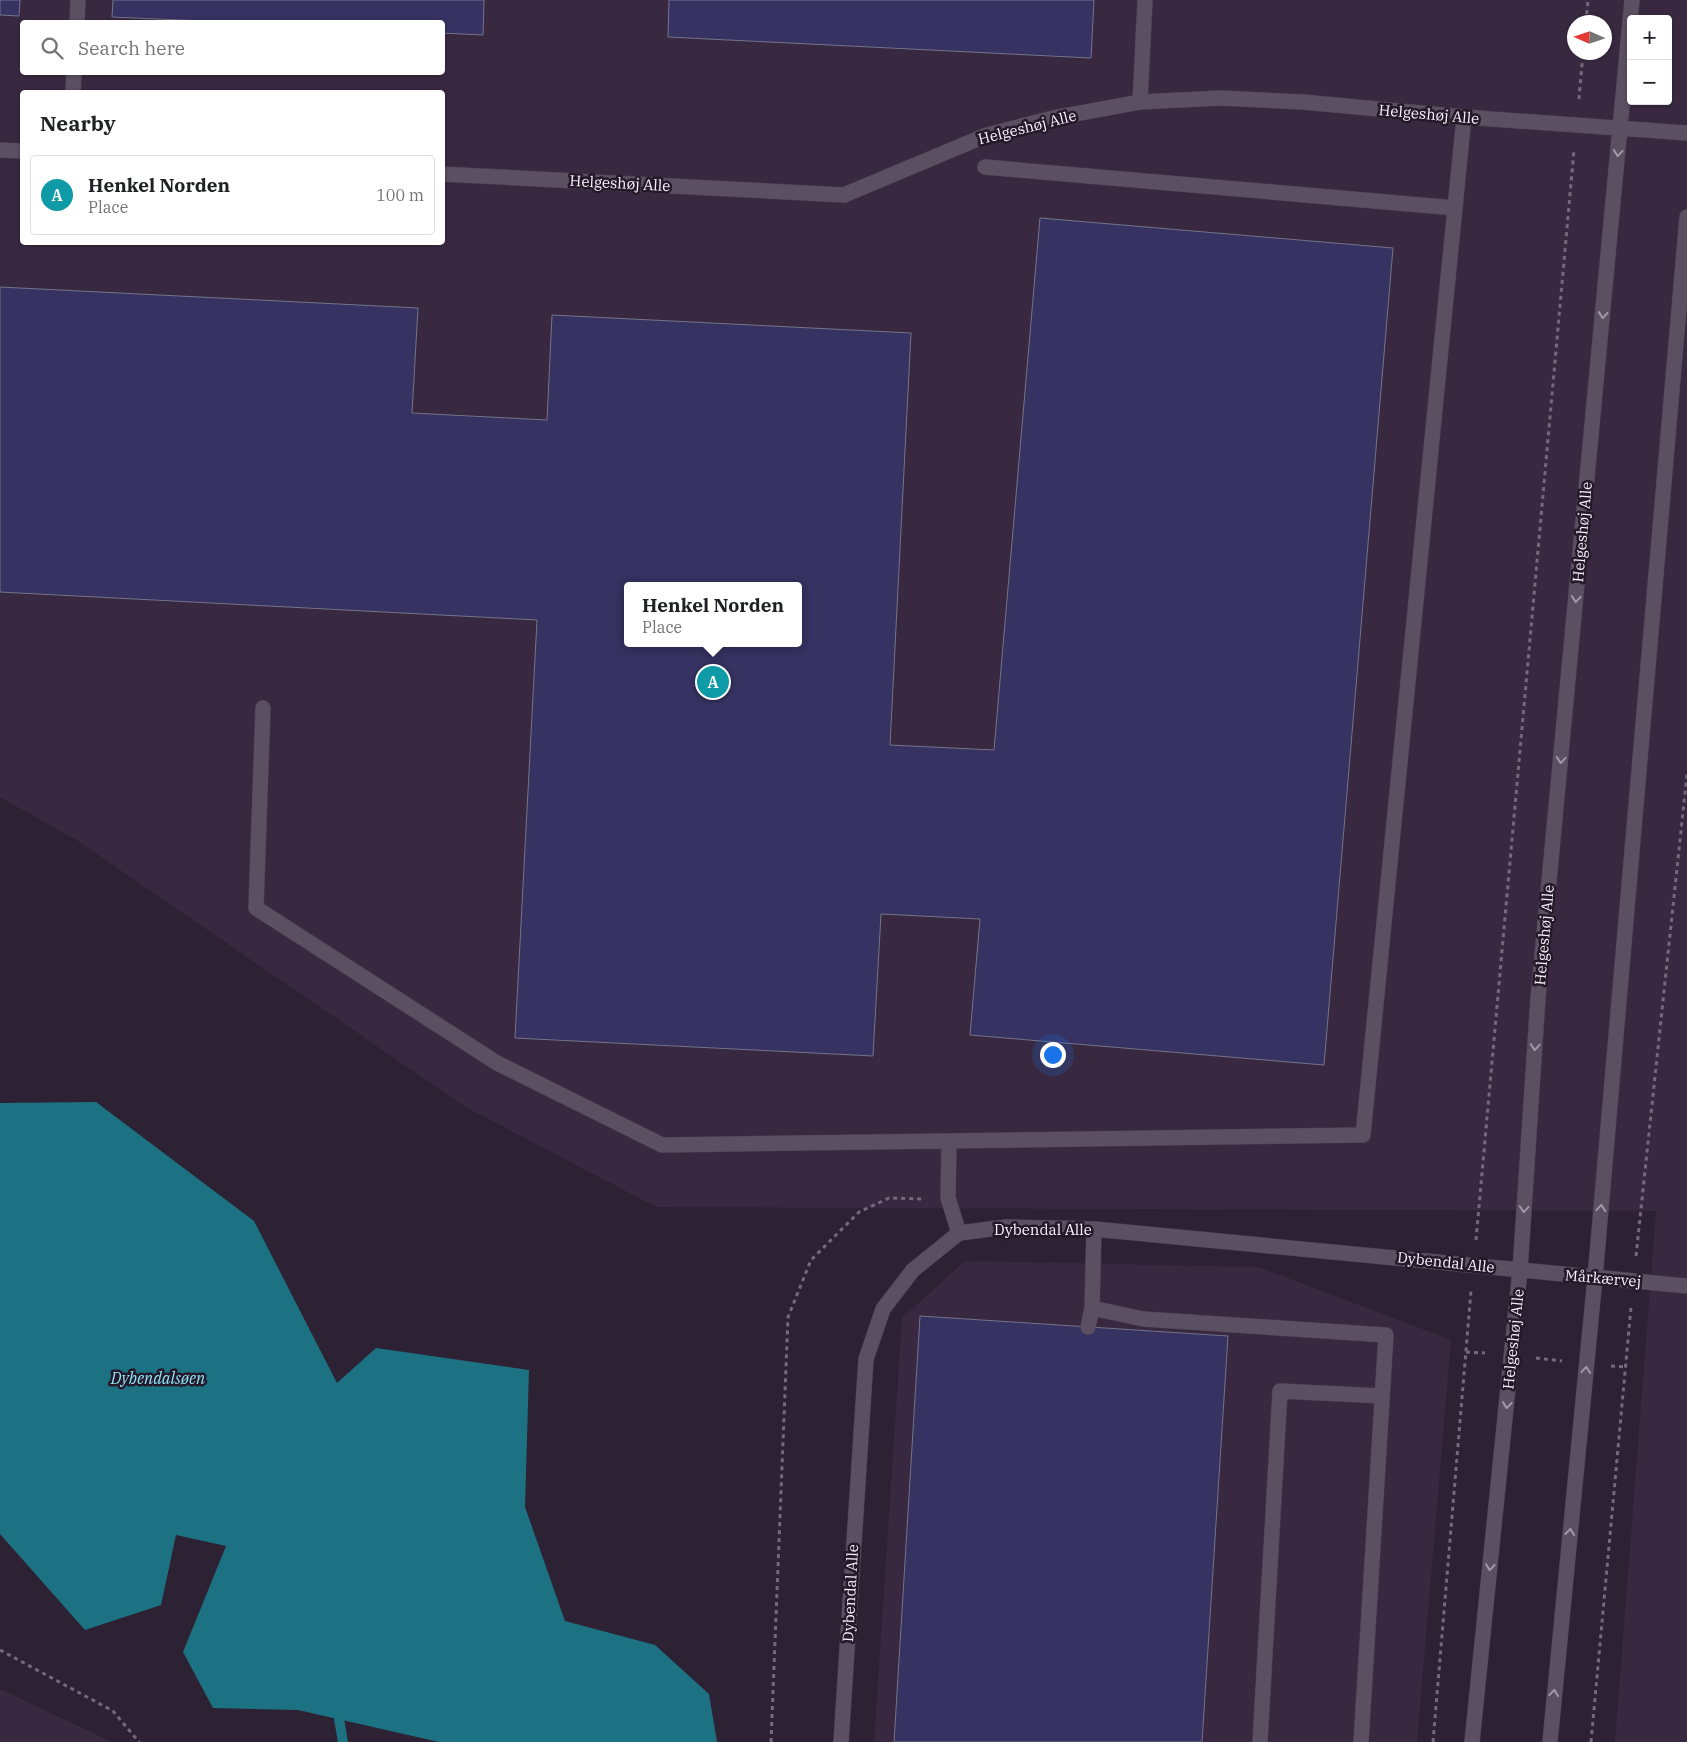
<!DOCTYPE html>
<meta charset="utf-8">
<style>
:root{--surface:#fff;--page:#f2f2f2;--text:#202124;--muted:#757577;--line:#e0e0e0;--accent:#7f5a4f}
body{margin:0;font-family:"IBM Plex Serif",serif;background:var(--page);color:var(--text)}
.controls{position:absolute;right:15px;top:15px;display:grid;overflow:hidden;border-radius:5px;box-shadow:0 1px 4px #0004}
.controls button{width:45px;height:45px;display:grid;place-items:center;padding:0;border:0;border-bottom:1px solid var(--line);background:var(--surface);color:var(--text);font:25px sans-serif}
.compass{position:absolute;left:1567px;top:15px;width:45px;height:45px;border-radius:50%;background:var(--surface);box-shadow:0 1px 4px #0004;rotate:273deg}
.you{position:absolute;left:1052px;top:1054px;width:18px;height:18px;margin:-12px;border:4px solid #fff;border-radius:50%;background:#1a73e8;box-shadow:0 0 0 8px #1a73e833}
.badge{display:grid;place-items:center;width:32px;height:32px;border-radius:50%;background:var(--accent);color:#fff;font-size:16px;font-weight:700}
.pin{position:absolute;translate:-50% -50%;border:2px solid #fff;box-shadow:0 1px 5px #0006}
.popup{position:absolute;left:624px;top:582px;width:178px;height:65px;box-sizing:border-box;display:grid;place-content:center;border-radius:5px;background:var(--surface);filter:drop-shadow(0 1px 4px #0005);font-size:16px;white-space:nowrap;color:var(--muted)}
.popup b{font-size:19px;color:var(--text)}
.popup::after{content:'';position:absolute;left:50%;top:100%;margin-left:-10px;border:10px solid transparent;border-top-color:var(--surface)}
.list{margin:0;padding:0;list-style:none}
h2{display:flex;justify-content:space-between;align-items:center;height:65px;margin:0;padding:0 20px;font-size:21px}
h2 small{font-size:16px;font-weight:400;color:var(--muted)}
.list li{display:grid;grid-template-columns:32px 1fr auto;gap:15px;align-items:center;box-sizing:border-box;height:80px;margin:0 10px 10px;padding:0 10px;border:1px solid var(--line);border-radius:5px}
.list b{display:block;font-size:19px;white-space:nowrap}
.list p{margin:0;font-size:16px;white-space:nowrap;color:var(--muted)}
.list em{font-size:16px;font-style:normal;color:var(--muted)}
.icon{flex:none;width:28px;height:28px;fill:none;stroke:currentColor;stroke-width:2;stroke-linecap:round;stroke-linejoin:round}
.map{position:relative;flex:none;width:1687px;height:1742px;overflow:hidden}
.search{position:absolute;background:var(--surface);box-shadow:0 1px 4px #0004;left:20px;top:20px;width:425px;height:55px;display:flex;align-items:center;gap:12px;box-sizing:border-box;padding:0 18px;border-radius:5px;color:var(--muted);font-size:19px}
.panel{position:absolute;background:var(--surface);box-shadow:0 1px 4px #0004;left:20px;top:90px;width:425px;height:155px;border-radius:5px}
.map>svg:first-child{display:block}
.built{fill:#382940;fill-rule:evenodd}
.water{fill:#1c7182}
.lines{fill:none;stroke-linecap:round;stroke-linejoin:round}
.stream{stroke:#1c7182;stroke-width:10}
.building{fill:#363261;stroke:#74748a;fill-rule:evenodd}
.service-casing{stroke:#473e4c;stroke-width:16}
.minor-casing{stroke:#473e4c;stroke-width:16}
.path{stroke:#746a79;stroke-width:3;stroke-dasharray:4 4;stroke-linecap:butt}
.service{stroke:#5b4f62;stroke-width:15}
.minor{stroke:#5b4f62;stroke-width:15}
.oneway{stroke:#a298a8}
.labels{text-anchor:middle;dominant-baseline:central;stroke-width:5;stroke-linejoin:round;paint-order:stroke}
.street-label{font-size:15px;fill:#f9f1fd;stroke:#231929}
.water-label{font-size:16px;font-style:italic;fill:#8fe6fa;stroke:#231929}
</style>
<div class="map">
<svg width="1687" height="1742" viewBox="0 0 1687 1742">
<rect width="100%" height="100%" fill="#2d2233"/>
<!-- built -->
<path class="built" d="M0 0H1687V1742H1615L1656 1211 656 1207 464 1106 78 841 0 797ZM1631 19H1668V101H1631ZM22 22H442V72H22ZM1574 22H1604V52H1574ZM22 92H442V242H22ZM628 586H798V643H628Z
M965 1261 1259 1267 1451 1340 1417 1742H874L902 1318Z
M0 1689 112 1742H0Z"/>
<!-- water -->
<path class="water" d="M96 1102 254 1221 337 1383 376 1348 529 1370 525 1507 565 1621 655 1645 709 1694 717 1742H439L298 1710 213 1708 183 1652 226 1546 176 1535 161 1605 85 1630 0 1534V1103Z"/>
<g class="lines">
<!-- stream -->
<path class="stream" d="M339 1719 343 1742"/>
</g>
<!-- building -->
<path class="building" d="M0 0H20L19 16 0 15Z
M113 0H484L483 35 442 33V22H227L112 17Z
M669 0H1094L1091 58 668 37Z
M1040 218 1393 248 1324 1065 970 1035 980 919 881 914 873 1056 515 1038 537 620 0 592V287L418 308 412 413 547 420 552 315 911 333 890 745 994 750ZM628 586H798V643H628Z
M920 1316 1228 1336 1202 1742H894Z"/>
<g class="lines">
<defs>
<path id="service" d="M77 22 78 0
M73 92 74 72
M1140 102 1145 0
M985 167 1455 208
M263 708 256 908 497 1063 662 1145 1363 1135 1464 117
M949 1141 948 1198 959 1233
M1092 1308 1143 1319 1386 1335 1361 1742
M1088 1327 1092 1308 1094 1229
M1260 1742 1280 1391 1382 1396"/>
<path id="minor" d="M0 150 22 151
M442 174 844 195 987 135 1053 118 1140 102 1220 98 1303 102 1464 117 1687 133
M841 1742 866 1359 883 1309 913 1270 959 1233 1006 1227 1094 1229 1687 1286
M1472 1742 1520 1270 1538 998 1632 0
M1550 1742 1595 1278 1687 217"/>
</defs>
<!-- service casing -->
<use href="#service" class="service-casing"/>
<!-- minor casing -->
<use href="#minor" class="minor-casing"/>
<!-- path -->
<path class="path" d="M1586 22 1588 0
M1579 99 1583 52
M1476 1240 1574 150
M1636 1256 1687 774
M1466 1352 1485 1353
M1536 1358 1562 1361
M1611 1366 1625 1367
M0 1650 113 1711 139 1742
M771 1742 788 1317 811 1260 859 1212 889 1198 923 1199
M1433 1742 1471 1291
M1591 1742 1631 1307"/>
<!-- service -->
<use href="#service" class="service"/>
<!-- minor -->
<use href="#minor" class="minor"/>
</g>
<!-- one-way arrows -->
<defs><path id="oneway-chevron" d="M-2-3.5L2.5 0L-2 3.5" fill="none" stroke-width="1.6" stroke-linecap="round" stroke-linejoin="round" transform="scale(1.25)"/></defs>
<g class="oneway">
<use href="#oneway-chevron" transform="translate(1618 153) rotate(95)"/>
<use href="#oneway-chevron" transform="translate(1603 315) rotate(95)"/>
<use href="#oneway-chevron" transform="translate(1576 599) rotate(95)"/>
<use href="#oneway-chevron" transform="translate(1561 760) rotate(95)"/>
<use href="#oneway-chevron" transform="translate(1535 1047) rotate(94)"/>
<use href="#oneway-chevron" transform="translate(1601 1208) rotate(-85)"/>
<use href="#oneway-chevron" transform="translate(1524 1209) rotate(94)"/>
<use href="#oneway-chevron" transform="translate(1586 1370) rotate(-85)"/>
<use href="#oneway-chevron" transform="translate(1507 1405) rotate(96)"/>
<use href="#oneway-chevron" transform="translate(1570 1532) rotate(-84)"/>
<use href="#oneway-chevron" transform="translate(1490 1567) rotate(96)"/>
<use href="#oneway-chevron" transform="translate(1554 1693) rotate(-84)"/>
</g>
<g class="labels">
<!-- street labels -->
<g class="street-label">
<text transform="translate(1429 114) rotate(5)">Helgeshøj Alle</text>
<text transform="translate(1027 127) rotate(-14)">Helgeshøj Alle</text>
<text transform="translate(620 183) rotate(3)">Helgeshøj Alle</text>
<text transform="translate(1582 532) rotate(-85)">Helgeshøj Alle</text>
<text transform="translate(1544 935) rotate(-85)">Helgeshøj Alle</text>
<text x="1043" y="1229">Dybendal Alle</text>
<text transform="translate(1446 1262) rotate(6)">Dybendal Alle</text>
<text transform="translate(1603 1278) rotate(5)">Mårkærvej</text>
<text transform="translate(1513 1339) rotate(-84)">Helgeshøj Alle</text>
<text transform="translate(850 1593) rotate(-87)">Dybendal Alle</text>
</g>
<!-- water labels -->
<g class="water-label">
<text x="158" y="1378">Dybendalsøen</text>
</g>
</g>
</svg>
<div class="controls">
<button>+</button>
<button>−</button>
</div>
<svg class="compass" viewBox="-18 -18 36 36"><path d="M0-13l5 13h-10z" fill="#e53935"/><path d="M0 13l5-13h-10z" fill="#757577"/></svg>
<div class="you"></div>
<div class="pin badge" style="left:713px;top:682px;background:#0f9aa8">A</div>
<div class="popup"><b>Henkel Norden</b>Place</div>
<div class="search"><svg class="icon" aria-label="search" viewBox="0 0 24 24"><circle cx="10" cy="10" r="6"/><path d="M15 15l6 6"/></svg>Search here</div>
<section class="panel">
<h2>Nearby<small></small></h2>
<ul class="list">
<li><span class="badge" style="background:#0f9aa8">A</span><div><b>Henkel Norden</b><p>Place</p></div><em>100 m</em></li>
</ul>
</section>
</div>
